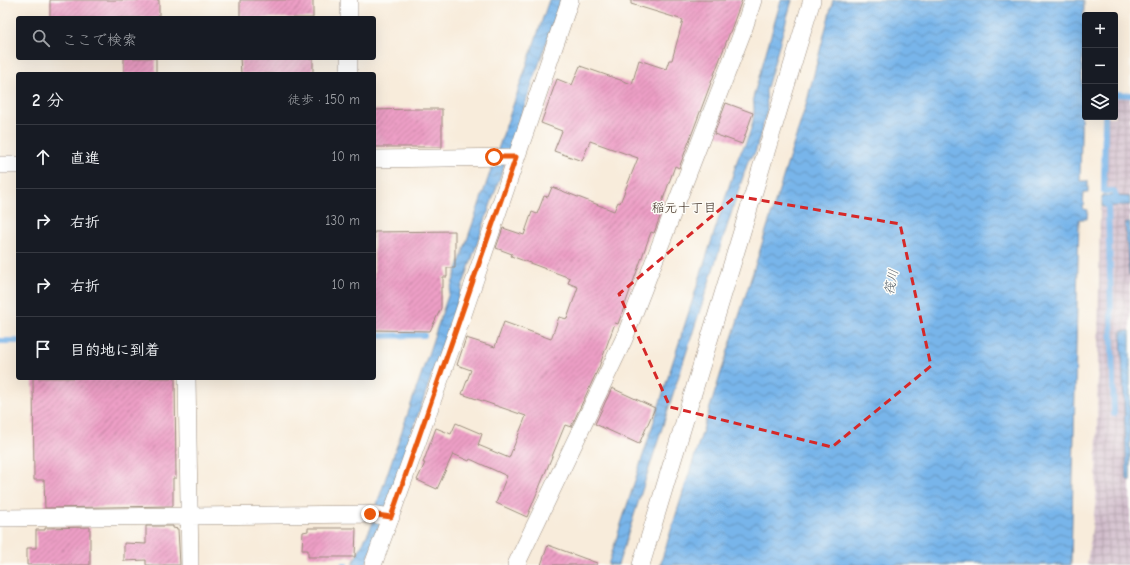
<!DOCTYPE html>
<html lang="ja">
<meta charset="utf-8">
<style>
:root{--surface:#171b24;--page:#20242c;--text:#f1f3f6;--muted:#9ea1a6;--line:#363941}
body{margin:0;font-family:"Comic Neue","Klee One",sans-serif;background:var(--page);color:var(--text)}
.controls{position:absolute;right:12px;top:12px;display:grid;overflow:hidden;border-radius:4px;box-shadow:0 4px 16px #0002}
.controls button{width:36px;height:36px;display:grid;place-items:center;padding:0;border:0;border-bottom:1px solid var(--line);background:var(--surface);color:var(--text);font:20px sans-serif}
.stop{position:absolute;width:12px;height:12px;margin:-9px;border:3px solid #ea580c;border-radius:50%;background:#fff}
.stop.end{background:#ea580c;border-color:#fff;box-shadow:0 1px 4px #0008}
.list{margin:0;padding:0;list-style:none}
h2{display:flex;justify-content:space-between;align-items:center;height:52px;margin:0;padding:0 16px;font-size:17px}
h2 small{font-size:13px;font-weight:400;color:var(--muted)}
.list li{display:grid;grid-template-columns:26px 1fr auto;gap:12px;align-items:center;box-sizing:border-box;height:64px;padding:0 16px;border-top:1px solid var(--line)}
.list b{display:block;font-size:15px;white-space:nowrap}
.list em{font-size:13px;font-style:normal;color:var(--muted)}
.icon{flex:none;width:22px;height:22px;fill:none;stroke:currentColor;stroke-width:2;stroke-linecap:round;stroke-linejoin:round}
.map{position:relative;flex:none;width:1130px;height:565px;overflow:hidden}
.search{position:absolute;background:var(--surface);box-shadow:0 4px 16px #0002;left:16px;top:16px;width:360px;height:44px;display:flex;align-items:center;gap:10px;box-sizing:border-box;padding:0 14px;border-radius:4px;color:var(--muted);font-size:15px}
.panel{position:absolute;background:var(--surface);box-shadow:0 4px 16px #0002;left:16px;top:72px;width:360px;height:308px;border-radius:4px}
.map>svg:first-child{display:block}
.industrial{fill:url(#industrial-grid)}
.water{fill:url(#water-waves);stroke:#5a7084}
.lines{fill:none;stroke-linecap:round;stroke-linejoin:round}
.stream{stroke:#78b5ea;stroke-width:6}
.building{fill:url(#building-hatch)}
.minor-casing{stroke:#9a8b7c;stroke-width:18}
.minor{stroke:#fff;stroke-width:17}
.route{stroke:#ea580c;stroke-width:5}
.marked{fill:none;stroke:#d62828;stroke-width:3;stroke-dasharray:8 5;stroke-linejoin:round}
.labels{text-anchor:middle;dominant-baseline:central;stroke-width:3;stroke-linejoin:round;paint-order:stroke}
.neighbourhood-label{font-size:13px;fill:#3b2a1e;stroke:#fdfcf7}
.water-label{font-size:13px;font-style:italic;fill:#505b65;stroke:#fdfcf7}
</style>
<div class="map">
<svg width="1130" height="565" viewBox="0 0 1130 565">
<defs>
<pattern id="industrial-grid" width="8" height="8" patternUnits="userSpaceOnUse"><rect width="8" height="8" fill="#d1bdcc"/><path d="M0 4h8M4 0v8" fill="none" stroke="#ab9aa5"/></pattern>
<pattern id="water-waves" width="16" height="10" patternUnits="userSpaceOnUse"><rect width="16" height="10" fill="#78b5ea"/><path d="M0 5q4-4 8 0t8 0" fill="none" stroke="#6493bd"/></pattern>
<pattern id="building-hatch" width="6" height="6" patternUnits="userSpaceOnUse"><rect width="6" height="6" fill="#ed9fc6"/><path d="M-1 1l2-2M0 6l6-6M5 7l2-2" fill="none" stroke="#c182a0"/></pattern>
</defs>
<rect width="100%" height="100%" fill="#fdfcf7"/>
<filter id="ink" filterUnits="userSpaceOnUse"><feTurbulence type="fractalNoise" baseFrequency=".025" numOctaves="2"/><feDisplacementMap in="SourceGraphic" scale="8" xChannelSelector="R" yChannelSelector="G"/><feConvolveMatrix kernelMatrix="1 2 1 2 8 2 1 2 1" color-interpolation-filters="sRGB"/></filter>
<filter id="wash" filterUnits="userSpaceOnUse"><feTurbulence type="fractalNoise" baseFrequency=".012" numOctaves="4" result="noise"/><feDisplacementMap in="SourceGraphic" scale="16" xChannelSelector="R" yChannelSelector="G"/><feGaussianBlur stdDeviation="0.9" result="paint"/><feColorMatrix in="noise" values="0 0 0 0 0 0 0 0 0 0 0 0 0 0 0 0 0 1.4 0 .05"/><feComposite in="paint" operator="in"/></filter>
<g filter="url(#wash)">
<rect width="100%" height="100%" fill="#f8ecdb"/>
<!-- industrial -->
<path class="industrial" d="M1115 95H1130V197H1117L1115 189H1105L1106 117H1115Z
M1130 205V565H1087L1096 499 1100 208 1108 206Z"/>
<!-- water -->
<path class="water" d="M549 0H561L387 505 367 562 364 565H352L373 523 378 501Z
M781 0H792L766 91 767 110 755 153 748 161 618 565H608L739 155C749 140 757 117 753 98Z
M833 0H1084L1080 181H1088V192H1084L1083 209 1088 210 1087 219H1079L1071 565H660L806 105Z
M1102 195 1130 197V205L1102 207Z
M1125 223H1130V275H1129Z
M1121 331H1130V480H1127Z"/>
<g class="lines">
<!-- stream -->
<path class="stream" d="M1115 94 1130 95
M1105 117 1104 191H1114L1117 200
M1105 200 1108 207 1114 414
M374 336 424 335
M0 341H18
M344 565H345"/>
</g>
<g id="blocks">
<!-- building -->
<path class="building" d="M50 0H159V18H50Z
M240 0H313V18H240Z
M631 0H742L679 168 675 166 661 205 664 206 654 233 651 232 618 324 615 323 599 367 571 427 565 425 527 517 496 503 507 476 470 459 469 461 453 454 437 489 417 480 425 463H423L436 428 451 434 456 423 482 434 478 445 509 458 526 416 462 394 471 370 457 365 466 338 495 347 504 322 551 339 559 317 567 319 578 287 568 283 570 278 511 256 512 254 496 248 503 228 524 235 532 212 537 214 544 196 548 197 552 187 614 211 618 202 620 203 638 158 590 141 582 161 554 151 562 131 541 123 557 79 572 85 580 66 632 84 639 60 666 69 669 60H672L683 20 631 4Z
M124 58H156V74H124Z
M240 58H313V74H241Z
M726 103 753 113 742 144 714 134Z
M413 109H442V147H374V110Z
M455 231V268H447V277H443V287H441V308L430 331 374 330V232Z
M33 378H175L176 478H173V506L45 508 44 480H34Z
M612 388 655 408 639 444 595 424Z
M146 526H173V528L178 529 180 565H146V560L124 561V543L146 544Z
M90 527V565H27V548H36V530H45V528Z
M308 528H356L355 557H308V550H302L303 532 308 531Z
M548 545 597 563V565H541Z"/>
</g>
</g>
<g filter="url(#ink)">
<use href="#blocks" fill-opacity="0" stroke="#9a8b7c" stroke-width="1"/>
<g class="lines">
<defs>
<path id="minor" d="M349 0V18
M349 58V74
M374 159 516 157
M0 165H18
M187 378 190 565
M0 518 370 514 391 517
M373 565 457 332 570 0
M516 565 624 339 744 28 753 0
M641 565 812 0"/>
</defs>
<!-- minor casing -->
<use href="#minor" class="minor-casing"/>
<!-- minor -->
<use href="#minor" class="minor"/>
</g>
</g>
<g class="lines" filter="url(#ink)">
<!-- route -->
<path class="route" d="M370 514 391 517 516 157H494"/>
</g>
<!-- marked area -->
<path class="marked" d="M736 196 900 224 931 366 832 447 670 407 619 294Z"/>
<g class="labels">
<!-- neighbourhood labels -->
<g class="neighbourhood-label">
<text x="684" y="207">稲元十丁目</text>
</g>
<!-- water labels -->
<g class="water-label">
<text transform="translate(891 282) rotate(-79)">筏川</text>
</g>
</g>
</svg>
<div class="controls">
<button>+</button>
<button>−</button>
<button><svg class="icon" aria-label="layers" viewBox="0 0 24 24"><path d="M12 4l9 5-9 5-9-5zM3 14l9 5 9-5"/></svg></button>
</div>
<div class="stop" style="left:494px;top:157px"></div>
<div class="stop end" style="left:370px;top:514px"></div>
<div class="search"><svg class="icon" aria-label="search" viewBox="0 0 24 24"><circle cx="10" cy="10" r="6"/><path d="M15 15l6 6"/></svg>ここで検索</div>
<section class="panel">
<h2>2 分<small>徒歩 · 150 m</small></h2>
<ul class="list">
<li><svg class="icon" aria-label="ahead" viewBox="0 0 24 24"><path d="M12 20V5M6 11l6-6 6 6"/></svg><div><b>直進</b></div><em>10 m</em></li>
<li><svg class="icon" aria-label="right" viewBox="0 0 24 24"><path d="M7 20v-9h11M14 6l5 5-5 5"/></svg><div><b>右折</b></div><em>130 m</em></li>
<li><svg class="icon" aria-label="right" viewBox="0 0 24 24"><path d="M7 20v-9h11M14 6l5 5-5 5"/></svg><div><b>右折</b></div><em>10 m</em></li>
<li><svg class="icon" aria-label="arrive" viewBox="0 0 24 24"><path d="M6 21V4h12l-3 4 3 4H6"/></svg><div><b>目的地に到着</b></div></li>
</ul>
</section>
</div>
